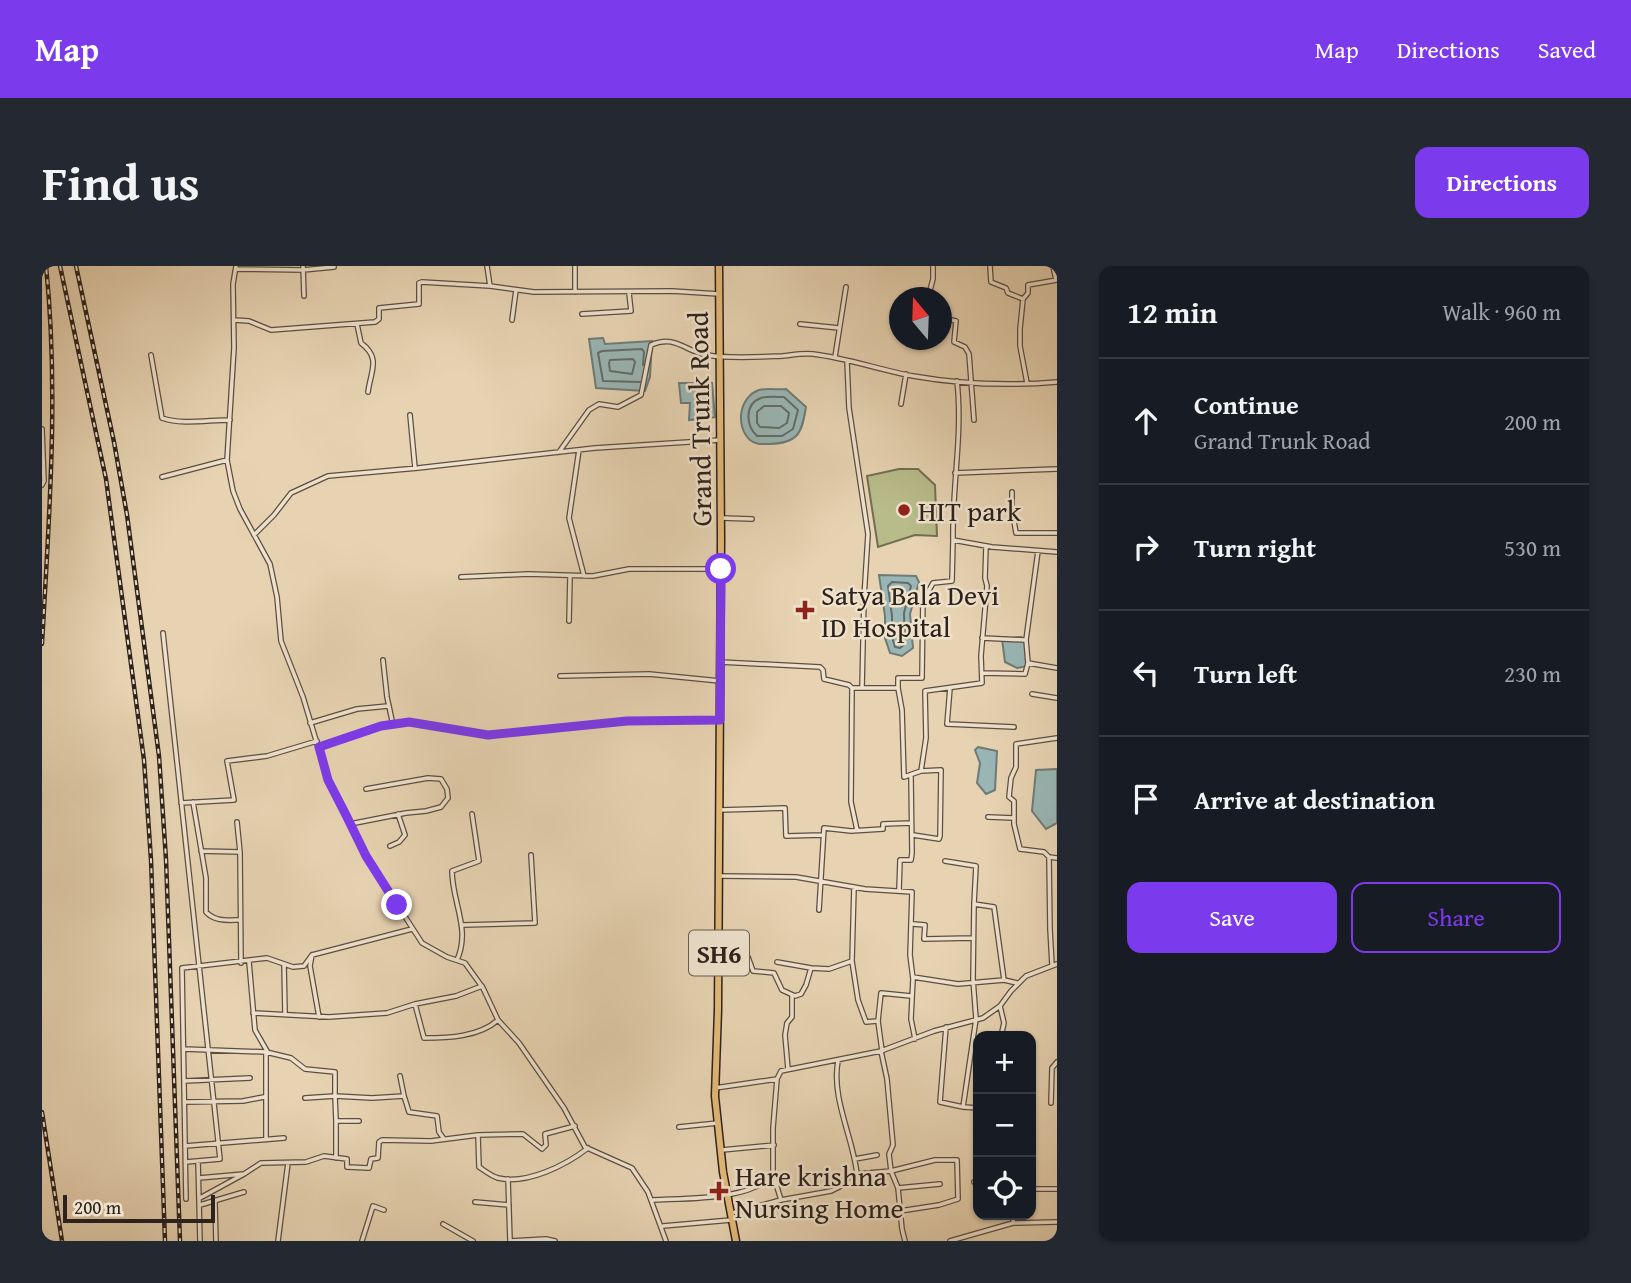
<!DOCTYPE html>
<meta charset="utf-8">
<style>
:root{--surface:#171b24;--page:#242831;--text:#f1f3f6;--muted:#9ea1a6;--line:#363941;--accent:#7c3aed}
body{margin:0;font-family:"Gentium Book Plus",serif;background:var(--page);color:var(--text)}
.controls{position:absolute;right:21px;bottom:21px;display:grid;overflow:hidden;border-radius:14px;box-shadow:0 2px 5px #0004}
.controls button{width:63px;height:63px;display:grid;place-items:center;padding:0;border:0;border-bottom:2px solid var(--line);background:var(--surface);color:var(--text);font:35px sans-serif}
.compass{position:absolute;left:847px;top:21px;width:63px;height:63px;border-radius:50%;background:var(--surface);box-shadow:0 2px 5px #0004;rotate:341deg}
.scale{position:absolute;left:21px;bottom:18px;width:152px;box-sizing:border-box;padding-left:7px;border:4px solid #2d221c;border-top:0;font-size:19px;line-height:24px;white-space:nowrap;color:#2d221c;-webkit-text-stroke:5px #efe2cd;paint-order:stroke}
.stop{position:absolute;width:21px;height:21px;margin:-16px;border:5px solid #7c3aed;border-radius:50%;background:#fff}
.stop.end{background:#7c3aed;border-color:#fff;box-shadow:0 2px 7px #0008}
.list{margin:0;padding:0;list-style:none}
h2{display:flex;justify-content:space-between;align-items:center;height:91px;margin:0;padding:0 28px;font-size:30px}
h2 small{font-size:23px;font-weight:400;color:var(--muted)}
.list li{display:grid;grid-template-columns:46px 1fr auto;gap:21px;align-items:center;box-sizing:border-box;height:126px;padding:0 28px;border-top:2px solid var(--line)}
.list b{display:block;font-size:26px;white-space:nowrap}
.list p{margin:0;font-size:23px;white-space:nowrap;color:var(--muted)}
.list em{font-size:23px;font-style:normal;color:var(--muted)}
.actions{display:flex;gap:14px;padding:21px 28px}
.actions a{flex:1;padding:16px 0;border:2px solid var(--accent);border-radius:14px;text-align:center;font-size:24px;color:var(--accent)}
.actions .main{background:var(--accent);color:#fff}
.icon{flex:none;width:38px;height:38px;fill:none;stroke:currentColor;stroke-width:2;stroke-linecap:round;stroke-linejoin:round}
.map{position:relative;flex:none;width:1015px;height:975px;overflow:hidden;border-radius:14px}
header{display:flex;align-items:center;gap:42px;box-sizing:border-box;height:98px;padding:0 35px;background:var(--accent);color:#fff}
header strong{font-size:33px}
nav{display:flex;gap:38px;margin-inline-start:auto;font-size:24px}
.intro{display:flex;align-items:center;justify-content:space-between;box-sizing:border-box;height:168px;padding:0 42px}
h1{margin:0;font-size:49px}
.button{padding:18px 32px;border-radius:14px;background:var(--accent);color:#fff;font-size:24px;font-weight:700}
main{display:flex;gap:42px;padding:0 42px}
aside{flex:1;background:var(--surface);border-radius:14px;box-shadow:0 2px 5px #0004}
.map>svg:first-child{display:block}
.green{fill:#b8bb8a;stroke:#726e53;stroke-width:2}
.water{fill:#99b6b5;stroke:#6e7b78;stroke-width:2}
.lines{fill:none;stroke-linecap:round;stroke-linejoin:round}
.shore{stroke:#636c68;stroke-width:2}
.street-casing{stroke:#5c4e42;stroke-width:6}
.primary-casing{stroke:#2d221c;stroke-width:9}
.street{stroke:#efe2cd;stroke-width:3.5}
.primary{stroke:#e4ba79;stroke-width:6}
.rail-casing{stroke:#2d221c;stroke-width:4.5}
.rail{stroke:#efe2cd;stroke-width:2;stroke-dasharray:5;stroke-linecap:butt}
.route{stroke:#7c3aed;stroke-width:9}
.poi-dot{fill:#8f2418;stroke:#efe2cd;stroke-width:2.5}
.labels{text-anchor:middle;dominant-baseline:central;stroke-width:5;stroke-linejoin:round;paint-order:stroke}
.shield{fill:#efe2cd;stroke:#675c51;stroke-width:2}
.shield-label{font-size:26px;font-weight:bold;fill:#2d221c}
.street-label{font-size:28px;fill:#2d221c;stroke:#efe2cd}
.poi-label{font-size:28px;fill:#2d221c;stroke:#efe2cd;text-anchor:start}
</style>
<header>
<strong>Map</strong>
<nav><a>Map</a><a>Directions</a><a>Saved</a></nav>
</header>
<div class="intro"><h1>Find us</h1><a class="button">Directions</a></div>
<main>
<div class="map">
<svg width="1015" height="975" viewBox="0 0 1015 975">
<rect width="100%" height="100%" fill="#e7d3b2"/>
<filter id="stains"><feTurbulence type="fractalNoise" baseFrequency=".00286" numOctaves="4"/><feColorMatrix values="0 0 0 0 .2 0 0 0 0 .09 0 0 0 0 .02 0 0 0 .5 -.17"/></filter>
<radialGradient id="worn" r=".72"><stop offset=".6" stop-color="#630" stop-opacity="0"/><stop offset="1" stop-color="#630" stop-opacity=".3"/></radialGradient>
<!-- green -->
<path class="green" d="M857 203H876L893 219 895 270 873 269 836 281 825 210Z"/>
<!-- water -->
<path class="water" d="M561 72 563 78 610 75 608 111 603 125 554 122 547 73Z
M637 117H670L673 151 647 154 648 137H639Z
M744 123 764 141C760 166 757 177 728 178 721 178 714 179 708 174 693 160 697 131 717 124 725 122 736 124 744 123Z
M837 309 874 310 877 316 868 348 871 382 860 390 848 387 843 372V350Z
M979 371 986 376V400L975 402 963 396 960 373Z
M936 481 955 485 953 524 944 528 935 517 938 497 933 484Z
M1015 503V557L1004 563 990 545 994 504Z"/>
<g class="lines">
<!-- shore -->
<path class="shore" d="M591 93 593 96 590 108 568 105 567 97 568 94Z
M598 116 561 115 556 87 560 85 600 83 602 86 601 99
M742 131 756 144 751 163 740 170H715C704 160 702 138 719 132 725 130 735 131 742 131Z
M722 140H739L747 147 745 157 737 162 718 161 715 157V146Z
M850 316 866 317 869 320 862 347 863 378 858 382 853 381 850 371V350L846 320Z"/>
<defs>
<path id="street" d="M194 0 191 18 192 82 185 194 191 225 198 243 228 298 235 331 239 375 261 431 286 514 324 590 380 677 405 691 423 697 441 722 456 754 477 777 522 842 543 881 590 902 606 926 624 975
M261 0 262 30
M445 0 448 20
M948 0 949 16 964 22 966 27 981 33
M1011 0 1014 14
M194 3 261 4 292 1
M533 26V0
M886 32 891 13V0
M540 48 589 45 587 27
M900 52 914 55 912 76 923 81 927 88 932 154
M192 54 207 55 229 64 333 56 337 53V42L377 38V17L380 16 448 20 492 26 630 25 677 28
M470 54 474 24
M315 58 319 77C339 92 329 104 326 126
M758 58 797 62
M109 89 120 152C140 159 166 154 188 154
M793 91 804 21
M805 95 807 142 826 268 822 332 820 422
M915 115C921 168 910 220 911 274L950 281 1015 286
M985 117 978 80V63L981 33 986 27V19L1015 14
M859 138 864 108
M368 149 373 202
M0 163 2 215 0 219
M537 184 527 252 542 310
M517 186 547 144 557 138 576 141 599 129 609 79C634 68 643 86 665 89 686 93 717 91 740 90 750 89 760 87 771 88 805 92 838 104 871 110 917 118 968 120 1015 116
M913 207 1015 203
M120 211 185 194
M970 226V243L974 267H1015
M679 252 710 253
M212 269 232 249 249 227 286 210 376 202 553 182 678 174
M419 311 486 308 551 310 587 303H679
M527 355 528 311
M121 367 178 893 144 896
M940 372 983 374
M341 394 345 431 351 459
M678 396 778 401 781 404 782 413 807 419 810 422H856V412H880L881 329 886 326 891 317 910 315 911 274
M986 397 984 374 996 285
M940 407 983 408 986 397 1015 402
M518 410 607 408 678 415
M810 422 809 536 815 564
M856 422 860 444 862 511 879 505 899 504 898 570 897 573 871 569
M908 422 905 458 972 461
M990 428 1015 432
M268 457 315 443 346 440
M1015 472 974 478V501L969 512 967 531 972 535V558L978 583 1002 586 1007 591 1015 592
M277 481 339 460 367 456 446 469 585 455 678 454
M879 505 884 472 883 425 940 417 939 390 945 320 943 312 944 280
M151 536 164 612V646C173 656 186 654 198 654
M139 537 192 534 185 495 225 490 275 475
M677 544 743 542 744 570 780 569
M946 551 972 552
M195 556 198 586 199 697
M308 558 364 547 384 545 399 541 406 532 405 523 399 513 386 512 324 523
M348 580 357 576 363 569 356 548
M159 585 198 586
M1007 591 1008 663 1010 699
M903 595 934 600 932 638
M677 610 754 611 823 623 870 626 868 689 871 713 869 753 873 773
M857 624 858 594H869L870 587 869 511
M777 644 782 562 809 565 841 563V558L869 557
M871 658 883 659 882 673 931 672
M421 659 493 657 489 589
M676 691H706L711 705 732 707 740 724 753 730 759 728 764 719 769 702 787 703 810 695 812 621
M415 694C429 663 410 636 410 605L437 595 430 548
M810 695 816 734 824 756 835 755
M207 696 213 764 225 785
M735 696 769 702
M242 698 243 747
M871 711 916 718 962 714 975 717
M373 738 382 772C406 772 437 771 456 754
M958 740 962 757 959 770
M211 747 287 751 345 747 373 738 414 730 440 720
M277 751 268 700 270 689 370 663
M904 761 898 836 921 841 934 753 931 713 932 638 952 641 962 714
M142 783 224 786 249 792 263 803 293 806V830L263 832
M839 785 845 813 851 879 847 888 849 905 893 894H915L916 933 897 939 858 945
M840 785 836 755 839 727 869 730
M796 795C789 832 811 871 815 908
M746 803 743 769 745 757 750 751V729
M358 810 362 830
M142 815 208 812
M673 822 735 813
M143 836 201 835 222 831
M1009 837 1010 802 1015 796
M921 841 936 842
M294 855 293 830 330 832 362 830 367 846 395 850 397 866 402 873
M533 860 503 868 504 879 500 883 481 868 436 869 437 901C443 905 449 910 456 912 485 919 524 899 546 882
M637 861 676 857
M224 872V786
M143 880 242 872
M680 884 732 879
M294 892V855H317
M813 893 835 889
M156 895 158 975
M202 908 219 897 264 896 282 890 305 893V901L327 902 329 893 336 892 337 876 340 874 389 875 436 869
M157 912 202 908 158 932
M466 913 468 975 504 973 513 975
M932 916 936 915
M856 922 898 918
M989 923H1015
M144 933 140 702 225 692 251 701 262 700 270 689
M610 934C641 932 711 935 731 908
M739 934 789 925 799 920 802 914 815 908 849 905 856 922 860 963 863 975
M173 936 174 975
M433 936 467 939
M158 939 202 926
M690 947 739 934 731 908V862L735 813 739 805 839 785 892 765 941 752 958 740 969 725 984 710 1015 698
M971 949V957
M401 958 431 975
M621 960 689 954
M236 975 246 897
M320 975 331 940 342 944
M908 975 971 957 1015 956"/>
<path id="primary" d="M677 0 679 273 676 744 673 830 681 906 694 975"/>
</defs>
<!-- street casing -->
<use href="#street" class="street-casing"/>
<!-- primary casing -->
<use href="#primary" class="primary-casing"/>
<!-- street -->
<use href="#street" class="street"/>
<!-- primary -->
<use href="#primary" class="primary"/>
<defs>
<path id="rail" d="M18 0 64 213 102 494 109 594 123 975
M34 0 72 176 85 249 117 490 124 593 138 975
M0 378C7 252 17 126 4 0
M0 846 20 975"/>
</defs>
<!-- rail casing -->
<use href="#rail" class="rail-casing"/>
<!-- rail -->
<use href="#rail" class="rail"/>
</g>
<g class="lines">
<!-- route -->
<path class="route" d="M355 639 324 590 304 549 286 514 277 481 339 460 367 456 446 469 585 455 678 454 679 303"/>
</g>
<!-- markers -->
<g class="poi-dot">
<circle cx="862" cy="244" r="7"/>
<path d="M759.5 333.5h7v7h7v7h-7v7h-7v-7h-7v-7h7z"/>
<path d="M673.5 914.5h7v7h7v7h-7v7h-7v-7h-7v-7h7z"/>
</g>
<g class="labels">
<!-- shield labels -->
<rect class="shield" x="647" y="664.5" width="60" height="45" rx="5"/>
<g class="shield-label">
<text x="677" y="687">SH6</text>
</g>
<!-- street labels -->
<g class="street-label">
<text transform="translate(657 153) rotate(-91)">Grand Trunk Road</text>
</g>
<!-- poi labels -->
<g class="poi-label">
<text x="876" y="244">HIT park</text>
<text x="779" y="328">Satya Bala Devi<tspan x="779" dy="32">ID Hospital</tspan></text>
<text x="693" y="909">Hare krishna<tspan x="693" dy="32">Nursing Home</tspan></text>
</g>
</g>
<rect width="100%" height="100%" filter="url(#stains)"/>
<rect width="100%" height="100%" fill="url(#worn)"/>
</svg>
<div class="controls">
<button>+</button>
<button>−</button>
<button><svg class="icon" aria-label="locate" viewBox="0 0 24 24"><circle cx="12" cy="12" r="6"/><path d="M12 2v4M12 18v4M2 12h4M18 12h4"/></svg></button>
</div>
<svg class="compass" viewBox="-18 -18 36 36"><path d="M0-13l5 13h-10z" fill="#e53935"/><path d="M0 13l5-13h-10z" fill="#9ea1a6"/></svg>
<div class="scale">200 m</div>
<div class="stop" style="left:679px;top:303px"></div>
<div class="stop end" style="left:355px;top:639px"></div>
</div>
<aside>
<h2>12 min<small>Walk · 960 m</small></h2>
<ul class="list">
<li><svg class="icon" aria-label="ahead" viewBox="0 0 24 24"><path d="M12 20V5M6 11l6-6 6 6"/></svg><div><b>Continue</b><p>Grand Trunk Road</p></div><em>200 m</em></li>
<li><svg class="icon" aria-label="right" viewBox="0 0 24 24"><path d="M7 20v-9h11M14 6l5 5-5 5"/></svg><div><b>Turn right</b></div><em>530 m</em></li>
<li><svg class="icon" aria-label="left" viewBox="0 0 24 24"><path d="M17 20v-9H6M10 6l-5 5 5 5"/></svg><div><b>Turn left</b></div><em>230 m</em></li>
<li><svg class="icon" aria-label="arrive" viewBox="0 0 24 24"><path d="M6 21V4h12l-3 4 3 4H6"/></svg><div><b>Arrive at destination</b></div></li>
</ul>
<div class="actions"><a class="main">Save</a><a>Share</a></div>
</aside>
</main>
